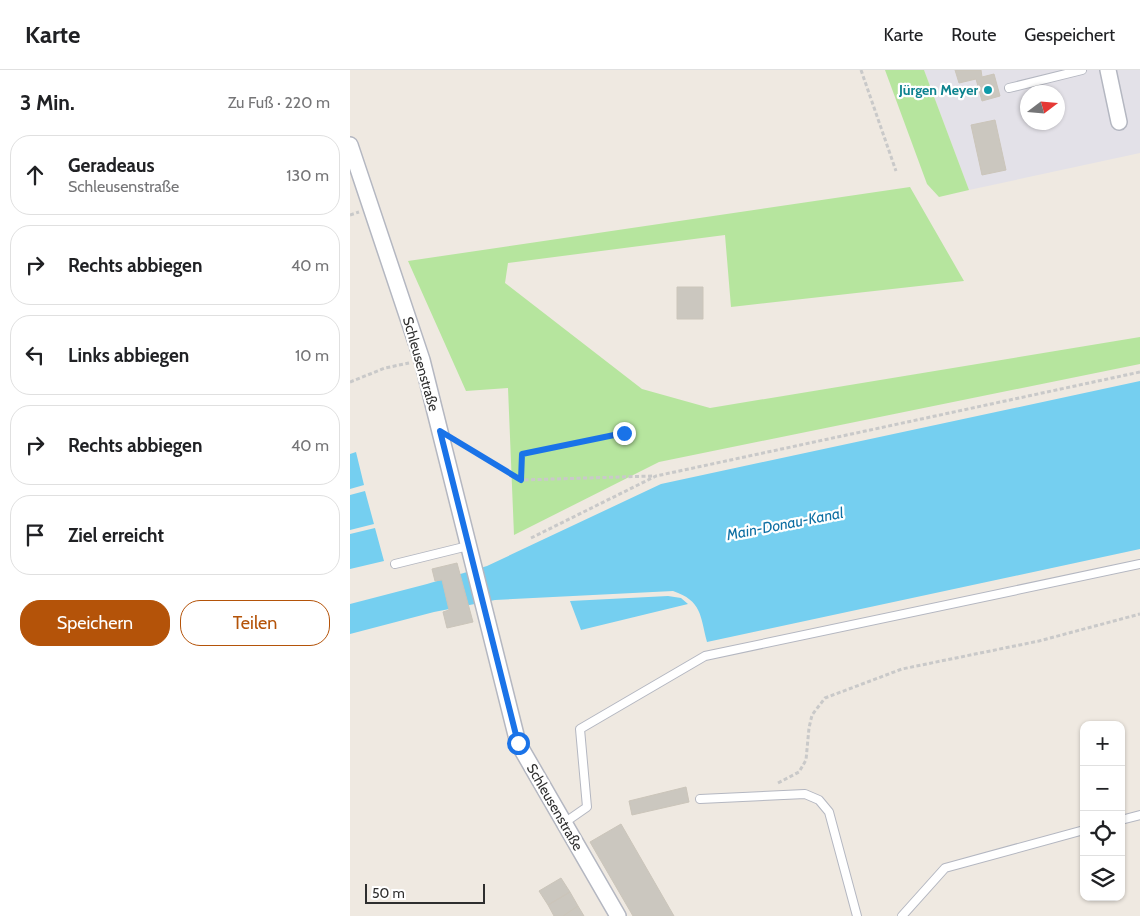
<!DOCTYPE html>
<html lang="de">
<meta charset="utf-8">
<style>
:root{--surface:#fff;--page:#f6f6f6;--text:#202124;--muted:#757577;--line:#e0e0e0;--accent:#b45309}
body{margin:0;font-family:Cabin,sans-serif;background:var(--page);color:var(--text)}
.controls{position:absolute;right:15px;bottom:15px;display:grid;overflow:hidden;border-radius:10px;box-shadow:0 1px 4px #0004}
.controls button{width:45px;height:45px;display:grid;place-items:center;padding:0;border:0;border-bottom:1px solid var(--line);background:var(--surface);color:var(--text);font:25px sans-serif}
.compass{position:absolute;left:670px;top:15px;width:45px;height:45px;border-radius:50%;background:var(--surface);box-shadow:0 1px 4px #0004;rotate:74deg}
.scale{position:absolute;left:15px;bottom:12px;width:120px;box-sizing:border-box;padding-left:5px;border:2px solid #2e2e2e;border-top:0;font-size:14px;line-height:18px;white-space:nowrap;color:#2e2e2e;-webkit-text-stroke:4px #fff;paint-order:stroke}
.stop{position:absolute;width:15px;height:15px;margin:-11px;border:4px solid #1a73e8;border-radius:50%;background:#fff}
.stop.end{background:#1a73e8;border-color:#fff;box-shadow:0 1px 5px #0008}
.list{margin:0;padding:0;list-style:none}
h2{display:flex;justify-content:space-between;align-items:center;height:65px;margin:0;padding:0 20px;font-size:21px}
h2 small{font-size:16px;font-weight:400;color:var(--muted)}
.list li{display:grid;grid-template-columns:32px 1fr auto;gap:15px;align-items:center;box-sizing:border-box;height:80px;margin:0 10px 10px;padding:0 10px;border:1px solid var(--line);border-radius:20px}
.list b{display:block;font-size:19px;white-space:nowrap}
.list p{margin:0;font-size:16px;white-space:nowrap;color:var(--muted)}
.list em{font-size:16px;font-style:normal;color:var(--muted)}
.actions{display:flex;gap:10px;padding:15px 20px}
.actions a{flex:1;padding:11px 0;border:1px solid var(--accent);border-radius:20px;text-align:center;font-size:18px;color:var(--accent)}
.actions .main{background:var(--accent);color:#fff}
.icon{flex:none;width:28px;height:28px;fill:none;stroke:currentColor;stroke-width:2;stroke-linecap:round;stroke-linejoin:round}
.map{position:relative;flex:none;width:790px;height:846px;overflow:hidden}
header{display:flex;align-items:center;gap:30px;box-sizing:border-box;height:70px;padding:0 25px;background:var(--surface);border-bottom:1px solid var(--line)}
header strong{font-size:24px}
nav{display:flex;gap:28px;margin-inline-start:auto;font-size:18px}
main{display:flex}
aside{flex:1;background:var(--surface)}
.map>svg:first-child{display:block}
.industrial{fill:#e3e1e8;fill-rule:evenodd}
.green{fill:#b6e59e}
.water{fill:#75cff0}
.building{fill:#cbc7bf;stroke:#cbc5ba}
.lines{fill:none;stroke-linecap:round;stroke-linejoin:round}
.service-casing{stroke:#b4b7c1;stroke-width:10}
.minor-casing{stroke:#b4b7c1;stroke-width:18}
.path{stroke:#c9c9c9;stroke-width:3;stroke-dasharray:4 2.5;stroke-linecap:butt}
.service{stroke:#fff;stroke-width:8}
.minor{stroke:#fff;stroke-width:15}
.route{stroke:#1a73e8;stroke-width:6}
.culture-dot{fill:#0f9aa8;stroke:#fff;stroke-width:2}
.labels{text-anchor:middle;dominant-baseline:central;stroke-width:4.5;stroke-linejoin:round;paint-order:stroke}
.culture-label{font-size:14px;font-weight:bold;fill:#0d838f;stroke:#fff;text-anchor:end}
.street-label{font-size:14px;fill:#2e2e2e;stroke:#fff}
.water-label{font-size:15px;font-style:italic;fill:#0d6fa3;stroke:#fff}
</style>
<header>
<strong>Karte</strong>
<nav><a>Karte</a><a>Route</a><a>Gespeichert</a></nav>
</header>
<main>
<aside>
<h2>3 Min.<small>Zu Fuß · 220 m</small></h2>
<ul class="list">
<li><svg class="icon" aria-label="ahead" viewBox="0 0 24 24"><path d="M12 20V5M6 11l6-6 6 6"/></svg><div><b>Geradeaus</b><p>Schleusenstraße</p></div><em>130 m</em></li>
<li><svg class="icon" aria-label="right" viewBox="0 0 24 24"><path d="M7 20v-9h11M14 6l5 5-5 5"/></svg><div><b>Rechts abbiegen</b></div><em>40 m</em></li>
<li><svg class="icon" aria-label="left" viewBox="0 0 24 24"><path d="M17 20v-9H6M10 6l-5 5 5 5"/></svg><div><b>Links abbiegen</b></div><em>10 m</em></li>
<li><svg class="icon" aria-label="right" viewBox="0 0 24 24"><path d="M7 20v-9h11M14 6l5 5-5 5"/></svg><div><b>Rechts abbiegen</b></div><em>40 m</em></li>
<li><svg class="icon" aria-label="arrive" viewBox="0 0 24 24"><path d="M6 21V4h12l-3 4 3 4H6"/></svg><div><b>Ziel erreicht</b></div></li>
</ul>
<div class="actions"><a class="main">Speichern</a><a>Teilen</a></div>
</aside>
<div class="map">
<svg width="790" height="846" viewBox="0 0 790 846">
<rect width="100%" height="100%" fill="#efe9e1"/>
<!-- industrial -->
<path class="industrial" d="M574 0H790V83L619 120ZM678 22H708V52H678Z"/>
<!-- green -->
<path class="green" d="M535 0H574L619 120 589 127 577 114Z
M560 117 614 211 381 237 375 165 158 193 155 213 292 319 360 338 790 267V294L309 392 164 465 158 318 116 321 58 191Z"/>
<!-- water -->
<path class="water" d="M790 311V479L357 572C350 545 352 531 323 521L145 530 84 542 0 564V534L77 514 137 496 311 414Z
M6 382 14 415 0 419V384Z
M15 421 24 454 0 460V425Z
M25 458 34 491 0 499V464Z
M318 526 331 528 338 534 231 560 220 531Z"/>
<!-- building -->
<path class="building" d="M605 0H631L632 7 644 4 650 26 632 31 626 9 609 13Z
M645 50 656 100 632 105 621 55Z
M327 217H353V249H327Z
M107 493 123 552 97 558 93 542 99 540 92 510 85 511 82 499Z
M336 717 339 732 282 745 279 731Z
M271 754 324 846H283L240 772Z
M211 808 220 822 198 835 189 821Z
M220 822 228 836 213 846H204L198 835Z
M228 836 234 846H213Z"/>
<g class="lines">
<defs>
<path id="service" d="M659 18 732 0
M45 494 118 476
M350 729 455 724 469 730 479 742 507 846
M771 750 790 745
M214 753 237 737 230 659 355 586 790 494
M552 846 595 798 734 760"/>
<path id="minor" d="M758 0 769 52
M0 75 72 290 168 673 268 846"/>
</defs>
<!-- service casing -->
<use href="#service" class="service-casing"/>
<!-- minor casing -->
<use href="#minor" class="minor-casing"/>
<!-- path -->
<path class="path" d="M511 0 546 101
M0 145 9 142
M0 312 35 298 59 293
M107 372 171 410 303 406
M171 409 172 384 274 363
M181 468 306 406 790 302
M428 713 449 702 456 690 459 658 462 645 475 628 552 599 689 571 790 544"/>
<!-- service -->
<use href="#service" class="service"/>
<!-- minor -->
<use href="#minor" class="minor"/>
</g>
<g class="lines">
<!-- route -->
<path class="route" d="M168 673 90 361 171 410 172 384 274 363"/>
</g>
<!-- markers -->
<circle class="culture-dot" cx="638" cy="20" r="5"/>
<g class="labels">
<!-- culture labels -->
<g class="culture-label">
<text x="628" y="20">Jürgen Meyer</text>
</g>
<!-- street labels -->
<g class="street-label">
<text transform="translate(71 294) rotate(74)">Schleusenstraße</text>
<text transform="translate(205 737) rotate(60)">Schleusenstraße</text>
</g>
<!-- water labels -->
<g class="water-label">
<text transform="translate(435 454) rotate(-11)">Main-Donau-Kanal</text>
</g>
</g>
</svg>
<div class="controls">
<button>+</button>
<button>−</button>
<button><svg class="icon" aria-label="locate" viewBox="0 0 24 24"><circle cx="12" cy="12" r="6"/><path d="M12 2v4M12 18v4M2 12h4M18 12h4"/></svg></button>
<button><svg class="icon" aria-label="layers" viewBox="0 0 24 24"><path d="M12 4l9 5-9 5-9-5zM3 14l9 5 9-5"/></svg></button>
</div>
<svg class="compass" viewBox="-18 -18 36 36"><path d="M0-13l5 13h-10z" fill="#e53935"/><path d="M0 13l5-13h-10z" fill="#757577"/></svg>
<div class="scale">50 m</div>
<div class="stop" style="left:168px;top:673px"></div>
<div class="stop end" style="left:274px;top:363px"></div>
</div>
</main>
